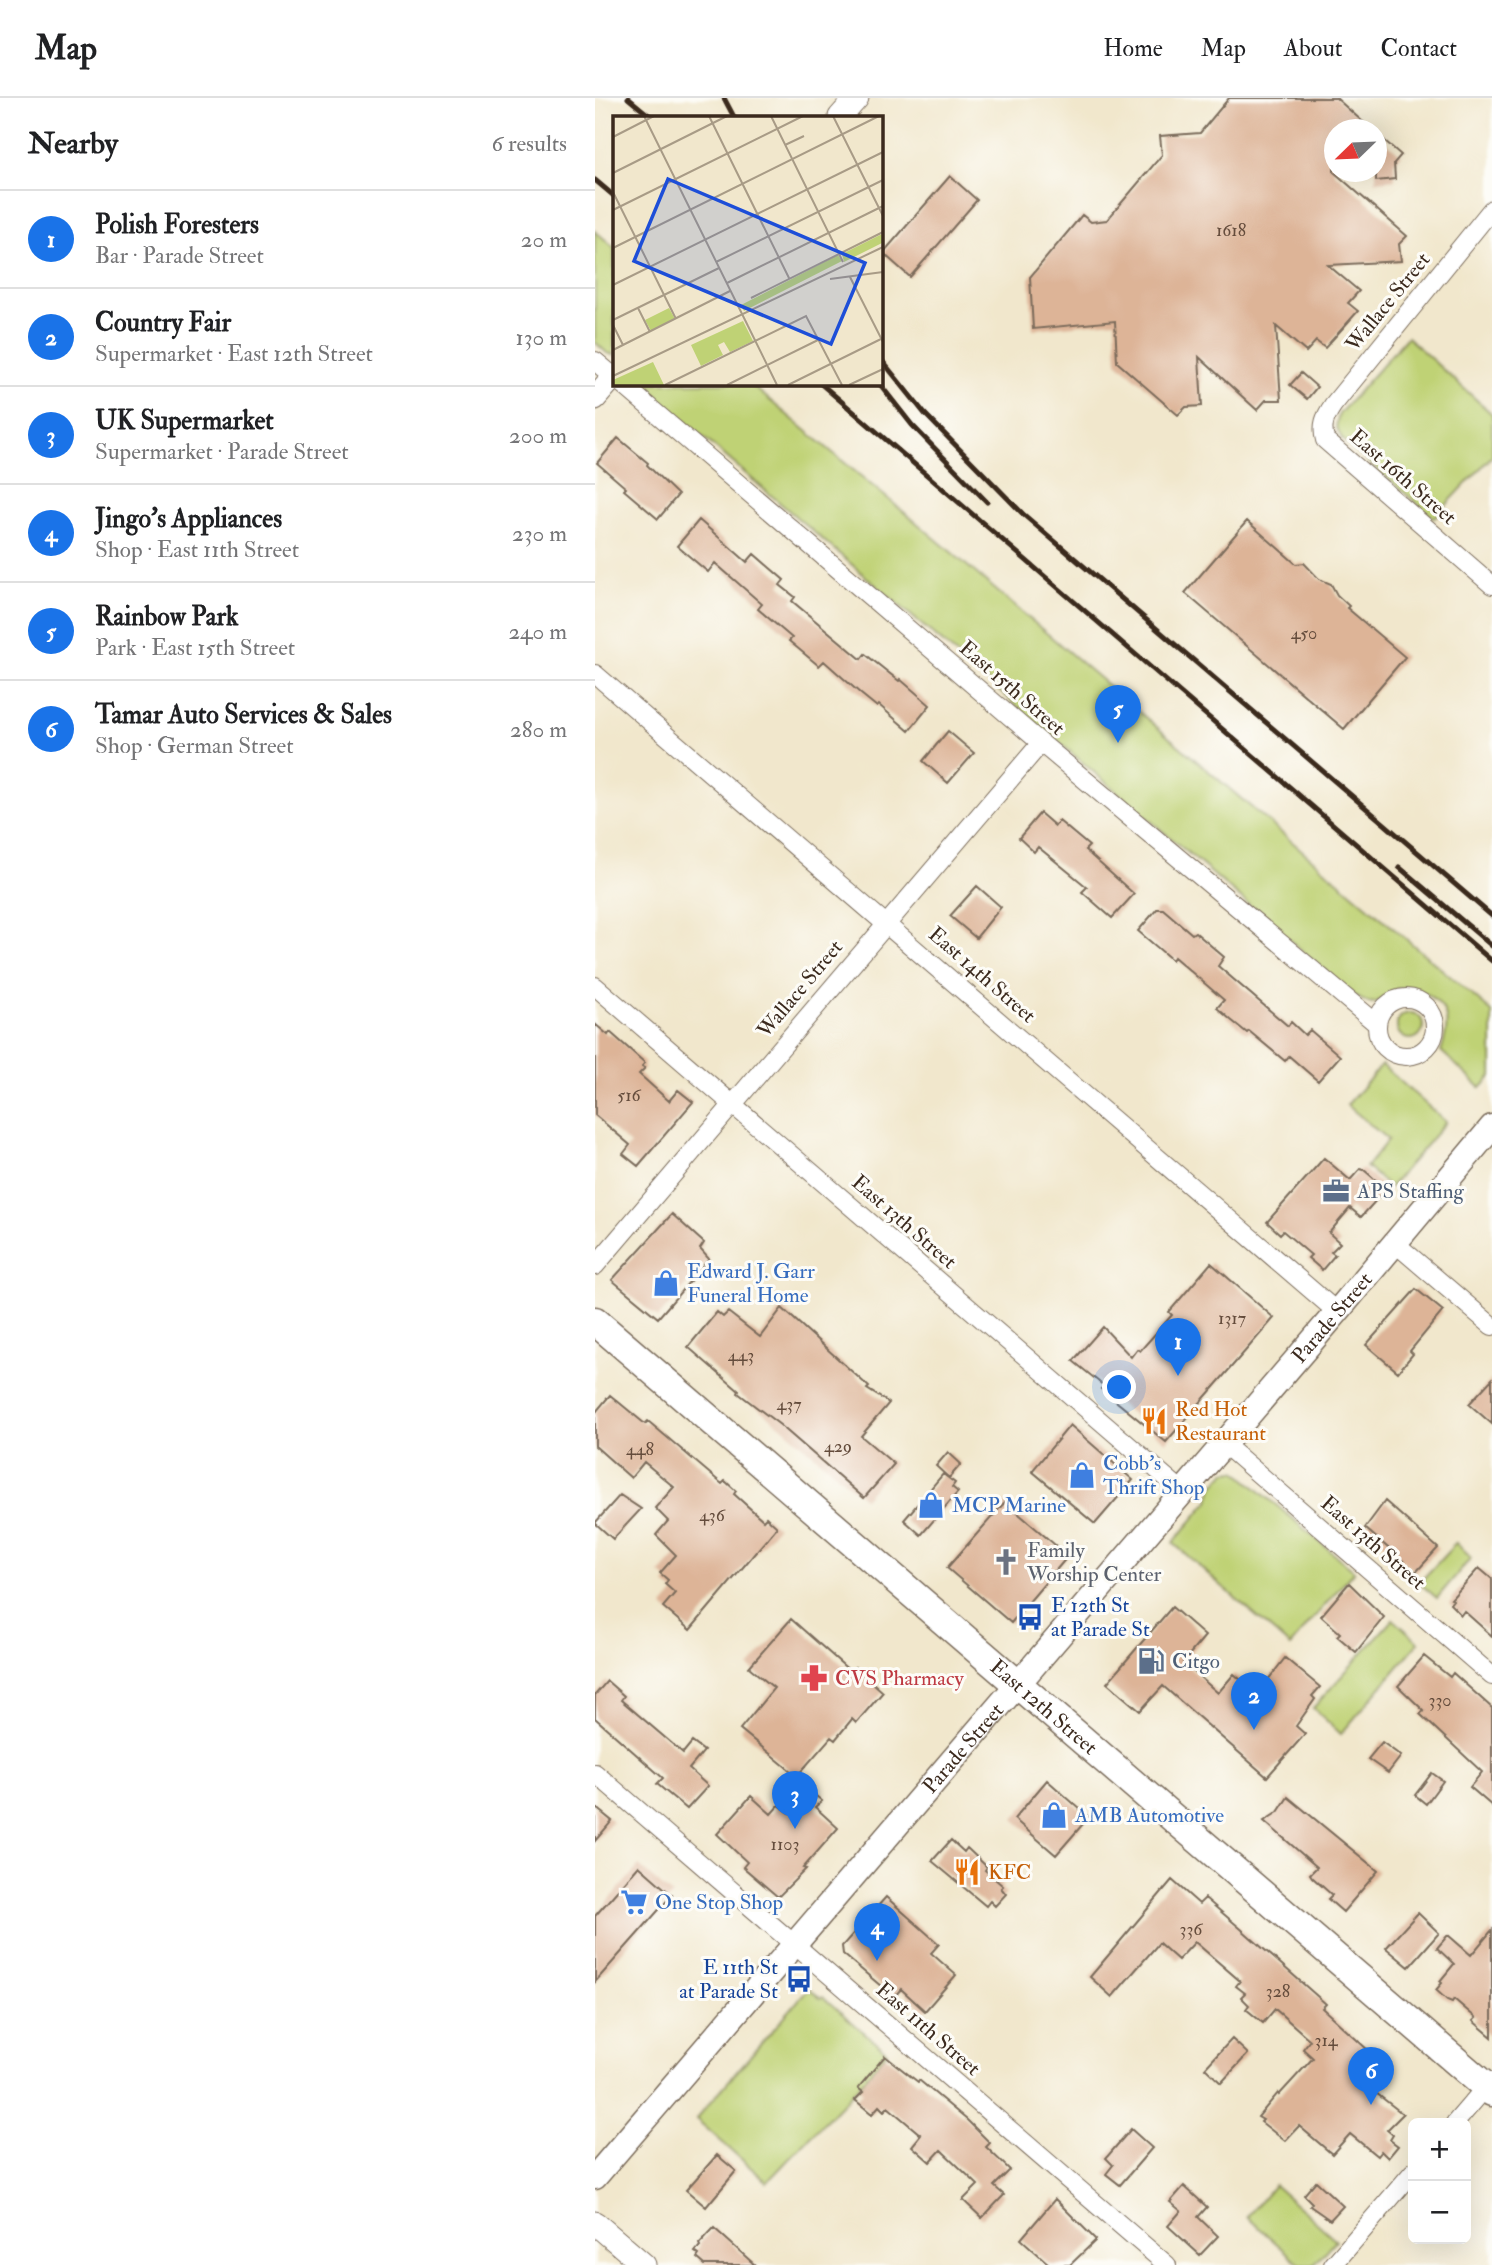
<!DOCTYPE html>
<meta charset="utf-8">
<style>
:root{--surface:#fff;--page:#f6f6f6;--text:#202124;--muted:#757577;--line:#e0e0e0;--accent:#1a73e8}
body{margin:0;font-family:"IM FELL Double Pica",serif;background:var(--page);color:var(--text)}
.controls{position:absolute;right:21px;bottom:21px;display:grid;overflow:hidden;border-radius:10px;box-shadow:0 7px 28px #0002}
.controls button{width:63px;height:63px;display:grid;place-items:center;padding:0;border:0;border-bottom:2px solid var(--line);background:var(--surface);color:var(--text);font:35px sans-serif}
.compass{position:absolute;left:729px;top:21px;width:63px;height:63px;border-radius:50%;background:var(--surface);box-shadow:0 7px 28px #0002;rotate:247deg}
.you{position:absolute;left:525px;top:1290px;width:24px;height:24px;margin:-18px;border:5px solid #fff;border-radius:50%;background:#1a73e8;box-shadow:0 0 0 10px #1a73e833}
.badge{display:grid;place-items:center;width:46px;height:46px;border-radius:50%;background:var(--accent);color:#fff;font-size:23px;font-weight:700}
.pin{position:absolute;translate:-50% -58px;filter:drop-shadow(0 2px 4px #0008)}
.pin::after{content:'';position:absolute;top:37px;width:24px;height:21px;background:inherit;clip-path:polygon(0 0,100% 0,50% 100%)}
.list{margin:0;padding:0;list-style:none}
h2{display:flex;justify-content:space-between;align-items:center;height:91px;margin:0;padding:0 28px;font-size:30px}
h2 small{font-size:23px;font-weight:400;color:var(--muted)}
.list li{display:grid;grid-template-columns:46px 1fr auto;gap:21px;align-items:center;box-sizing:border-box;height:98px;padding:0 28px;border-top:2px solid var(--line)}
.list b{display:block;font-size:26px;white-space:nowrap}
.list p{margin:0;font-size:23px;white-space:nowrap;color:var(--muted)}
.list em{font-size:23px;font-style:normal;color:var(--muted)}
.map{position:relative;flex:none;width:897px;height:2167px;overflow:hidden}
header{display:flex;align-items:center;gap:42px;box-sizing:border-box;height:98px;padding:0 35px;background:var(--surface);border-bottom:2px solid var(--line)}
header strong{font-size:33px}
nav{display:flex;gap:38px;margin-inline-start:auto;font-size:24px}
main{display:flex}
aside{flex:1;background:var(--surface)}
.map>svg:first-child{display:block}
.green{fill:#bfd275;stroke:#7d7e4a;stroke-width:2}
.building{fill:#ddb497}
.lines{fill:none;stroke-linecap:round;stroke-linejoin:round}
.minor-casing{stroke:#7b6c5b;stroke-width:20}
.tertiary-casing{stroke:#7b6c5b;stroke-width:25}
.secondary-casing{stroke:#7b6c5b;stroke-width:27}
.primary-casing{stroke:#7b6c5b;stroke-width:31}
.minor{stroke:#fff;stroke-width:18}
.tertiary{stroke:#fff;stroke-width:23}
.secondary{stroke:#fff;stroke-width:24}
.primary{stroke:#fff;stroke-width:28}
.rail{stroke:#3b2a1e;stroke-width:5}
.labels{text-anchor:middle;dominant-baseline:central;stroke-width:6;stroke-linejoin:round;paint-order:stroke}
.number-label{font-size:18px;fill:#644c3c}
.street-label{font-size:21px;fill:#3b2a1e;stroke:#fdfcf7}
.service-label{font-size:21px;fill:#4e5e75;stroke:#fdfcf7;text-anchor:start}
.shop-label{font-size:21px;fill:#366cbe;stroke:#fdfcf7;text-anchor:start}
.food-label{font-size:21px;fill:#c56008;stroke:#fdfcf7;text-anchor:start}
.worship-label{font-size:21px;fill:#5b616d;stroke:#fdfcf7;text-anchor:start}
.transit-label{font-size:21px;fill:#164399;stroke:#fdfcf7;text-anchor:start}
.health-label{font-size:21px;fill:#be3a42;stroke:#fdfcf7;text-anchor:start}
.inset-road{fill:none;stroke:#a89b86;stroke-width:2}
.view{fill:#1d4ed8;fill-opacity:0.15;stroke:#1d4ed8;stroke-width:3.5}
.inset-edge{fill:none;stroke:#3b2a1e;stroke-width:3.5}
</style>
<header>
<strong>Map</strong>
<nav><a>Home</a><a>Map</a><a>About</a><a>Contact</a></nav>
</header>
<main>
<aside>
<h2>Nearby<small>6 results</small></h2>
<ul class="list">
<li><span class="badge">1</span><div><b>Polish Foresters</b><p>Bar · Parade Street</p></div><em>20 m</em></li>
<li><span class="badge">2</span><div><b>Country Fair</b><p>Supermarket · East 12th Street</p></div><em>130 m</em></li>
<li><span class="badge">3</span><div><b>UK Supermarket</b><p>Supermarket · Parade Street</p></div><em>200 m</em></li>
<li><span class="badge">4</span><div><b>Jingo's Appliances</b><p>Shop · East 11th Street</p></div><em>230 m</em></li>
<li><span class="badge">5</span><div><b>Rainbow Park</b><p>Park · East 15th Street</p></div><em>240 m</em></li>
<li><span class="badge">6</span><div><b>Tamar Auto Services &amp; Sales</b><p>Shop · German Street</p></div><em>280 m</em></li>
</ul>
</aside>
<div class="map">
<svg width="897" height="2167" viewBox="0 0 897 2167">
<rect width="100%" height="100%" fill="#fdfcf7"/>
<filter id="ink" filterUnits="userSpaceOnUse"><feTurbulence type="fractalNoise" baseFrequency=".0143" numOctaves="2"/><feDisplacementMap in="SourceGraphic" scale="14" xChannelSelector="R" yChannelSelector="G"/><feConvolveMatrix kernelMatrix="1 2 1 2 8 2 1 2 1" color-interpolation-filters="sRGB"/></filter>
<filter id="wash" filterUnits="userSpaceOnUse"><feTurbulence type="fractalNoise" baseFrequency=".00686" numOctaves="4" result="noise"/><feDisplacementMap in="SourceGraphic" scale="28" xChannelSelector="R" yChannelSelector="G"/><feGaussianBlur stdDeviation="1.57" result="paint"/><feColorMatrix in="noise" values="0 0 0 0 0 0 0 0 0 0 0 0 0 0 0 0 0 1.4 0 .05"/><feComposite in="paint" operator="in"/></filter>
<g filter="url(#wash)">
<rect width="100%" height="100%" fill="#f1e7cc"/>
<!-- green -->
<path class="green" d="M0 133 19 149V257L12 255 0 244Z
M812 239 897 316V358L839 420 747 341 741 329 744 316Z
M45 285H154L322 425 897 914V978L886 990 846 953C854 929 857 910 831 896 823 891 815 889 805 890 795 892 790 901 781 904 774 907 766 901 760 898Z
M802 928a13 13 0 1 1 26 0a13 13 0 1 1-26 0Z
M787 967 851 1024 795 1089 771 1069 793 1042 752 1007Z
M641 1373 759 1473 695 1548 578 1445 614 1403 618 1388 631 1374Z
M861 1445 876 1460 842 1500 824 1485Z
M798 1521 824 1544 746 1636 718 1610Z
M214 1890 226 1901 228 1899 292 1954 262 1990 172 2084 101 2021Z
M679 2087 741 2142 719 2167H706L652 2119Z"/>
<g id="blocks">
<!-- building -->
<path class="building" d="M634 0H741L777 32H739V74L812 138 804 146 806 163 733 167 764 193 753 205 763 213 730 250 721 243 711 254 681 228 686 302H671L662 312 604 259 607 308 591 309 583 317 522 264 520 223 438 231 435 179 487 117 496 124 512 122 567 57 565 38 605 35Z
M781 35 806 57 799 65 800 81 781 83Z
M355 78 382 102 315 179 288 155Z
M706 275 722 289 712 301 695 287Z
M23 340 53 365 52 367 83 397 63 421 29 392 31 390 2 365Z
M104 422 152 464 159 456 189 482 185 487 200 499 197 503 266 561 270 556 304 583 305 581 335 607 314 633 284 607 282 609 266 596 229 563 224 568 194 543 197 540 163 511 167 506 120 465 113 474 82 448Z
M652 423 701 466 709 465 724 481 736 486 742 497 754 508 752 510 810 559 749 631 590 495Z
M353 633 379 655 353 685 328 663Z
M445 715 460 728 464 723 494 748 490 752 539 796 517 820 487 794 492 789 443 749 439 754 424 740Z
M382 788 406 809 381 840 355 818Z
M562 811H568L597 836 600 834 629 859 623 868 693 928 696 924 710 937 715 932 745 958 723 983 694 958 690 963 654 933 652 935 636 922 622 910 629 902 579 859 577 862 543 833Z
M0 926 13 937 15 934 50 965 47 968 50 970 44 976 74 1003 83 992 98 1004 43 1068 28 1056 35 1047 0 1017Z
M729 1060 755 1082 765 1071 769 1072 791 1091 766 1119 755 1110 734 1135 745 1145 736 1154 740 1157 727 1172 713 1160 716 1157 688 1133 685 1136 672 1124Z
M77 1116 109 1145 105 1151 114 1161 63 1220 17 1182Z
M616 1165 679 1220 571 1344 506 1291 509 1288 478 1263 508 1229 536 1259 542 1251 545 1253 577 1217 574 1214Z
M821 1191 848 1213 815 1253 818 1256 803 1274 771 1247Z
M187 1210 274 1289 272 1291 294 1305 266 1338 299 1366 269 1400 185 1327 143 1295 144 1293 93 1249 122 1214 128 1219 133 1214 165 1239Z
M897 1281V1326L874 1306Z
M15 1297 50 1326 53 1323 127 1386 130 1383 141 1393 139 1396 168 1422 171 1419 182 1429 95 1532 68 1509 80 1495 70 1486 73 1482 65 1475 81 1457 61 1437 73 1423 60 1410 79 1389 49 1364 36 1380 0 1348V1315Z
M475 1327 538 1382 500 1426 437 1373Z
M353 1354 366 1366 354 1380 341 1368Z
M348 1376 360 1385 357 1389 363 1394 326 1437 309 1422Z
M25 1397 46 1411 18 1441 0 1425Z
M790 1403 843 1450 821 1474 770 1430Z
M410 1404 473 1458 416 1525 352 1470Z
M884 1470 897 1481V1538L869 1513 866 1517 855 1506 858 1502 856 1501Z
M754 1485 789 1519 761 1554 742 1538 745 1535 726 1518Z
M577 1509 610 1538 588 1564 623 1595 639 1576 662 1596 690 1560 725 1589 717 1598 720 1601 701 1628 710 1636 672 1679 568 1588 545 1613 512 1585Z
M196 1521 256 1574 260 1569 288 1594 261 1625 257 1621 240 1642 236 1639 202 1678 145 1631 179 1590 154 1569Z
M829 1558 855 1579 858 1575 897 1610V1708L875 1689 887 1674 825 1616 829 1613 803 1588Z
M12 1583 29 1598 26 1602 88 1655 97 1644 109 1653 94 1671 113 1688 92 1711 62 1686 68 1680 0 1620V1597Z
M787 1644 806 1658 793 1675 773 1661Z
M837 1675 848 1683 831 1706 820 1697Z
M452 1682 494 1719 461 1757 419 1721Z
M215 1693 227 1703 220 1709 243 1730 208 1770 211 1771 183 1799 148 1769 152 1764 122 1736 156 1698 176 1716 184 1707 195 1715Z
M693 1699 783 1773 748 1814 733 1801 737 1797 717 1779 715 1776 722 1769 669 1723 683 1714Z
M0 1709 17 1723 0 1743Z
M356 1742 369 1754 372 1750 392 1769 390 1772 408 1788 406 1790 411 1796 400 1808 395 1803 391 1808 337 1763Z
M44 1768 77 1797 0 1884V1818Z
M577 1782 604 1806 610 1800 645 1830 731 1906 727 1910 773 1952 754 1974 808 2016 792 2032 798 2037 795 2042 803 2048 793 2060 786 2053 782 2058 755 2036 737 2056 704 2028 690 2043 666 2024 668 2022 663 2019 683 1995 684 1997 718 1960 708 1951 715 1942 680 1911 668 1925 651 1911 654 1907 646 1899 650 1895 641 1888 645 1883 600 1844 583 1862 564 1845 517 1899 495 1879Z
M291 1799 344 1846 336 1855 361 1877 330 1913 306 1891 299 1899 248 1856 247 1848Z
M823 1815 844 1835 814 1869 791 1850Z
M897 1832V1939L878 1923 881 1920 859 1901 857 1904 852 1902 841 1892 847 1885 845 1883 859 1866 842 1850 853 1837 876 1857Z
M637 1941 653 1956 626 1985 610 1970Z
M290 1958 323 1984 324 1982 372 2022 395 2045 391 2049 415 2072 399 2088 409 2097 387 2120 368 2102 383 2087 346 2052 335 2064 317 2048 326 2037 293 2009 289 2013 284 2008 277 2016 260 2002 268 1994 263 1990Z
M536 2031 557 2050 525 2087 511 2076 518 2067 511 2060Z
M122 2057 141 2073 111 2109 91 2092Z
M721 2083 748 2108 735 2122 715 2108 717 2105 709 2097Z
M589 2088 612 2109 603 2119 623 2138 605 2157 573 2128 586 2113 575 2104Z
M460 2101 501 2142 475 2167H455L426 2141Z
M119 2130 160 2167H110L102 2160 104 2157 100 2154 105 2148 104 2146Z"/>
</g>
</g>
<g filter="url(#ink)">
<use href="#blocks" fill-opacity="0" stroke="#7b6c5b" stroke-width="2"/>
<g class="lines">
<defs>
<path id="minor" d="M897 111 738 307C730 319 726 327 730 342L897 487
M0 263 19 279
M26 285 446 645 782 926
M0 576 742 1214
M0 888 588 1394
M782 929a29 29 0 1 1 58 0a29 29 0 1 1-58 0Z
M801 1146 897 1228
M0 1168 446 645
M629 1346 897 1578
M0 1675 572 2167
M860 2025 896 1983
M738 2167 818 2074"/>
<path id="tertiary" d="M245 19 262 0
M0 300 19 278
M0 2125 49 2167"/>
<g id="secondary">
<path id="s1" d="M0 2079 742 1214 897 1029"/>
</g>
<g id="primary">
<path id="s2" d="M0 1223 897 1994"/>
</g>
</defs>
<!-- minor casing -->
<use href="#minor" class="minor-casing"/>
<!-- tertiary casing -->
<use href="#tertiary" class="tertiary-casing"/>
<!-- secondary casing -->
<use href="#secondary" class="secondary-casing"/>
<!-- primary casing -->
<use href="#primary" class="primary-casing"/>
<!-- minor -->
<use href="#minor" class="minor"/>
<!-- tertiary -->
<use href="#tertiary" class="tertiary"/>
<!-- secondary -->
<use href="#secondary" class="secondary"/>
<!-- primary -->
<use href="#primary" class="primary"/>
<!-- rail -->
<path class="rail" d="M33 0 56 19
M129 0 139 19
M0 82 19 98
M285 260 330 316 429 417 897 818
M225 285 897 863
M284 285 317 327 392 404
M804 769 897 848"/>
</g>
</g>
<!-- icons -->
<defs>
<symbol id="office-bare" viewBox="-9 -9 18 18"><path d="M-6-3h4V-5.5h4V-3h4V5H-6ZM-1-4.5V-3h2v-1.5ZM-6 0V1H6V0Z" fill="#5c6f8a" stroke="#fdfcf7" stroke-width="2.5" paint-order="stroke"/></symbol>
<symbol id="shop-bare" viewBox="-9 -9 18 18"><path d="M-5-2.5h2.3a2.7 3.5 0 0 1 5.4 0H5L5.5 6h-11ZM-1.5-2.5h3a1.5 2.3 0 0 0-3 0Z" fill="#3f7fe0" stroke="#fdfcf7" stroke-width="2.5" paint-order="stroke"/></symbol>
<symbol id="restaurant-bare" viewBox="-9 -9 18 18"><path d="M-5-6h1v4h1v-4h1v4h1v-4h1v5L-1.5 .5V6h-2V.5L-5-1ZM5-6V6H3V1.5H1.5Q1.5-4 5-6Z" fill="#e8710a" stroke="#fdfcf7" stroke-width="2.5" paint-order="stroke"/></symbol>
<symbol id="church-bare" viewBox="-9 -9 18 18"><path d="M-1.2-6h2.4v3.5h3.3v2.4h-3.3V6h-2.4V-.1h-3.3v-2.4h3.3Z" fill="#6b7280" stroke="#fdfcf7" stroke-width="2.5" paint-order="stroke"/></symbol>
<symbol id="bus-bare" viewBox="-9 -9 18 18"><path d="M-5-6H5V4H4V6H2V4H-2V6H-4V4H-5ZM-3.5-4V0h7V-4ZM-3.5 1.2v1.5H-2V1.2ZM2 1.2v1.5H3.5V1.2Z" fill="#1a4fb4" stroke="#fdfcf7" stroke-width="2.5" paint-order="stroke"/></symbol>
<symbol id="fuel-bare" viewBox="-9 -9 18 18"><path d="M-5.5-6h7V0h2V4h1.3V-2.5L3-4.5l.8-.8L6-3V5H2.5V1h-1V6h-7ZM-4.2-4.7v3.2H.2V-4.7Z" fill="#5c6f8a" stroke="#fdfcf7" stroke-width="2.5" paint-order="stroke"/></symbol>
<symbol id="pharmacy-bare" viewBox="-9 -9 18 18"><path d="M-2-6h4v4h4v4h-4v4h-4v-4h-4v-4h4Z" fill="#e0444e" stroke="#fdfcf7" stroke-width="2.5" paint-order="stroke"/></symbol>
<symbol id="supermarket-bare" viewBox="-9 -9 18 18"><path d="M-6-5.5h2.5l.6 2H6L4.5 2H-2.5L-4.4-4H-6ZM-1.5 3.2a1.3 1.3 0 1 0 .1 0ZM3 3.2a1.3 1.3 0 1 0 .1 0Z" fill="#3f7fe0" stroke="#fdfcf7" stroke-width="2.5" paint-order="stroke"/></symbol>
</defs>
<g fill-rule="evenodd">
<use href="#office-bare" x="722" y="1074" width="38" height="38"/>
<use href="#shop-bare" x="52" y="1166" width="38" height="38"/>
<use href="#restaurant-bare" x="540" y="1304" width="38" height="38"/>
<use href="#shop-bare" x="468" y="1358" width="38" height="38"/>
<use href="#shop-bare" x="317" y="1388" width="38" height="38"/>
<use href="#church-bare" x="392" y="1445" width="38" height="38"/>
<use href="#bus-bare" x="416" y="1500" width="38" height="38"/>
<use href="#fuel-bare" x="537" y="1544" width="38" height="38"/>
<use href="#pharmacy-bare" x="200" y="1561" width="38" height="38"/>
<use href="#shop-bare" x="440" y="1698" width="38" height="38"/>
<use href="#restaurant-bare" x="353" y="1755" width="38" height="38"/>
<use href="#supermarket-bare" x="20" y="1785" width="38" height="38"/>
<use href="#bus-bare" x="185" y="1862" width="38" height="38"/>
</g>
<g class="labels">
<!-- number labels -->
<g class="number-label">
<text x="636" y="132">1618</text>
<text x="709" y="535">450</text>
<text x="34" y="997">516</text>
<text x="637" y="1220">1317</text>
<text x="146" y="1257">443</text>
<text x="194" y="1306">437</text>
<text x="243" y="1348">429</text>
<text x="45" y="1351">448</text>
<text x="117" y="1417">436</text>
<text x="845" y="1602">330</text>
<text x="190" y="1746">1103</text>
<text x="596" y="1831">336</text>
<text x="683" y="1893">328</text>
<text x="731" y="1942">314</text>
</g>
<!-- street labels -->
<g class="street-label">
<text transform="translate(793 204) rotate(-51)">Wallace Street</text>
<text transform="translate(808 379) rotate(41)">East 16th Street</text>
<text transform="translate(417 590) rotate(41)">East 15th Street</text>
<text transform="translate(387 877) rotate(41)">East 14th Street</text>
<text transform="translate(205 891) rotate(-50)">Wallace Street</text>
<text transform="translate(309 1124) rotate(41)">East 13th Street</text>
<text stroke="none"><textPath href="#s1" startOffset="1132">Parade Street</textPath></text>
<text transform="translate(778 1445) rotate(41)">East 13th Street</text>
<text stroke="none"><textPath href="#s2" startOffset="592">East 12th Street</textPath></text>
<text stroke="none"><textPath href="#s1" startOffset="565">Parade Street</textPath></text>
<text transform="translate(333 1931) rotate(41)">East 11th Street</text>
</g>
<!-- service labels -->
<g class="service-label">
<text x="762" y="1093">APS Staffing</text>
<text x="577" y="1563">Citgo</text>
</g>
<!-- shop labels -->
<g class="shop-label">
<text x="92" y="1173">Edward J. Garr<tspan x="92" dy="24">Funeral Home</tspan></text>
<text x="508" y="1365">Cobb's<tspan x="508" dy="24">Thrift Shop</tspan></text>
<text x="357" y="1407">MCP Marine</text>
<text x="480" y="1717">AMB Automotive</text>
<text x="60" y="1804">One Stop Shop</text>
</g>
<!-- food labels -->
<g class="food-label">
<text x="580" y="1311">Red Hot<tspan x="580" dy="24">Restaurant</tspan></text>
<text x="393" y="1774">KFC</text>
</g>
<!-- worship labels -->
<g class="worship-label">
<text x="432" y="1452">Family<tspan x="432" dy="24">Worship Center</tspan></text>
</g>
<!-- transit labels -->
<g class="transit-label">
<text x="456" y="1507">E 12th St<tspan x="456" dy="24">at Parade St</tspan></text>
<text x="183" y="1869" text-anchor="end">E 11th St<tspan x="183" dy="24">at Parade St</tspan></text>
</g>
<!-- health labels -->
<g class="health-label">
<text x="240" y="1580">CVS Pharmacy</text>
</g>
</g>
<!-- overview -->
<g transform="translate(18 18)">
<rect width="270" height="270" fill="#f1e7cc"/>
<path d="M269 118V127L231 146 229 138ZM225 139 229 145 131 195 128 189ZM56 192 62 203 38 215 32 204ZM130 205 140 225 117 236 111 226 105 229 110 239 88 250 78 229ZM40 246 51 269H0V264Z" fill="#bfd275"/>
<path class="inset-road" d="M31 0 135 210M96 0 176 162M158 0 230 146M220 0 270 100M0 21 41 0M172 29 191 20M0 57 114 0M0 76 63 203M0 94 190 0M0 132 266 0M103 146 270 64M237 161 270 226M217 163 270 156M114 167 270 90M0 169 270 36M138 182 270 116M25 192 37 216M0 204 106 152M134 208 164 269M0 209 10 229M0 234 117 175M0 260 270 131M52 269 193 200 229 269M114 269 207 223M175 269 270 222M236 269 270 253"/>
<path class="view" d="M55 63 252 147 218 228 21 145Z"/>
<rect width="270" height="270" class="inset-edge"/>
</g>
</svg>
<div class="controls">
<button>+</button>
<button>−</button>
</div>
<svg class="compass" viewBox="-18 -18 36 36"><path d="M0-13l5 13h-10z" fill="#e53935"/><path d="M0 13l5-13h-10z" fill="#757577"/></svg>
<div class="you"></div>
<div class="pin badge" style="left:583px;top:1278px">1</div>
<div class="pin badge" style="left:659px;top:1632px">2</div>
<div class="pin badge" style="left:200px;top:1731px">3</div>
<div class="pin badge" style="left:282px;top:1863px">4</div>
<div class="pin badge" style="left:523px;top:645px">5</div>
<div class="pin badge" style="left:776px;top:2007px">6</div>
</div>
</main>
